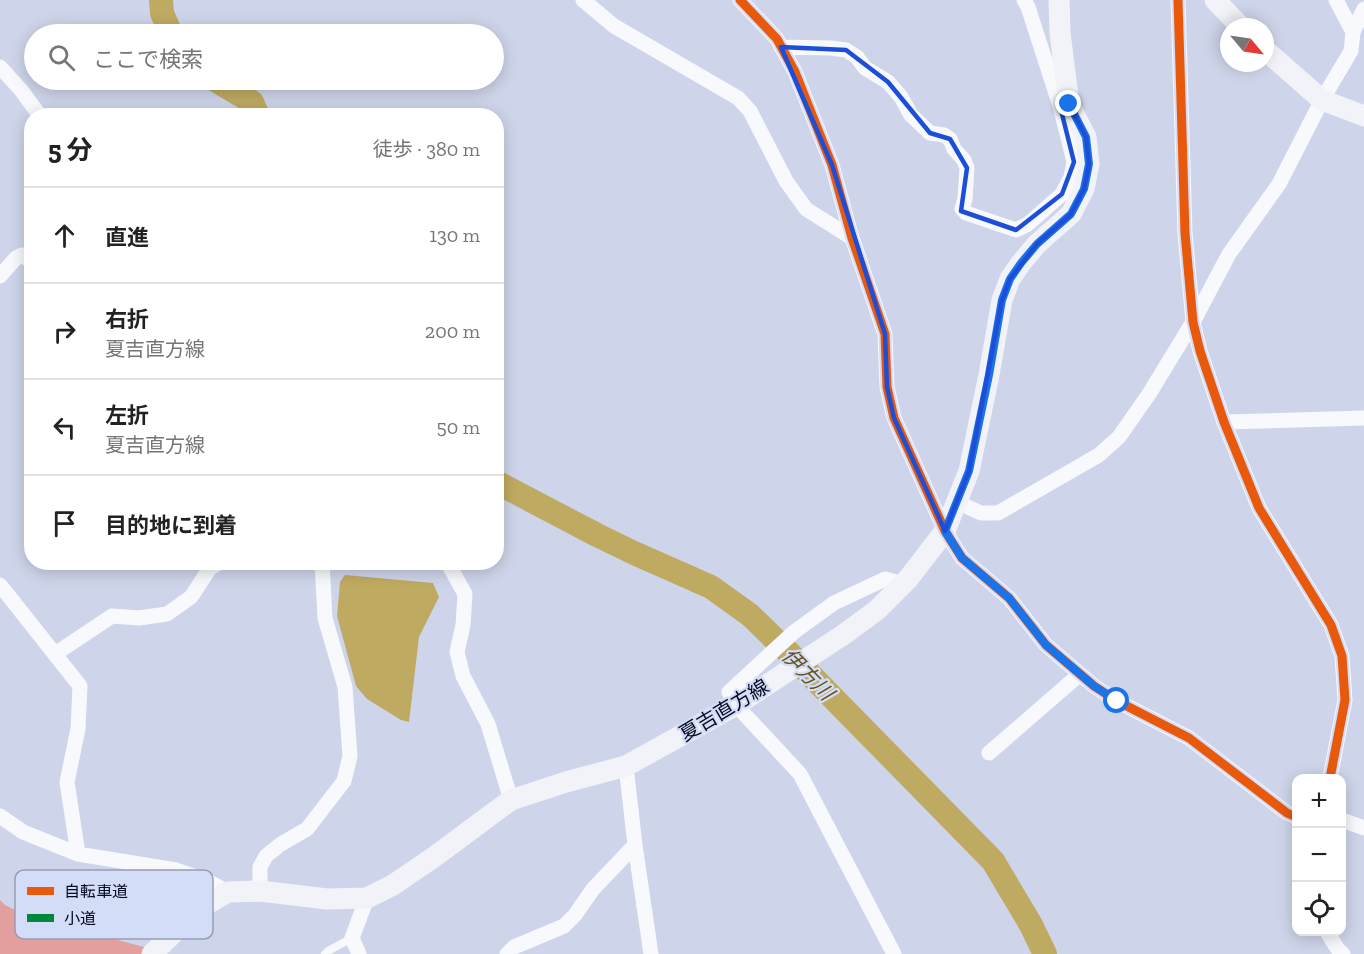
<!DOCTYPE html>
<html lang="ja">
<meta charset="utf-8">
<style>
:root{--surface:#fff;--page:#f6f6f6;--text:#222;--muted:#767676;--line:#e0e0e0}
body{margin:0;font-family:"Zilla Slab","Noto Sans JP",serif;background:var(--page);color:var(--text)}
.controls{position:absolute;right:18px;bottom:18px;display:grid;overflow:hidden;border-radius:12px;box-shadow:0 3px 15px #0003}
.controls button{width:54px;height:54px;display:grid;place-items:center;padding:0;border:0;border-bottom:2px solid var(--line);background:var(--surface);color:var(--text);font:30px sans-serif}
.compass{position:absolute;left:1220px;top:18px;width:54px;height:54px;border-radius:50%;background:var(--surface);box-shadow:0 3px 15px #0003;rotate:119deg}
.stop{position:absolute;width:18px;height:18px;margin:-14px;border:4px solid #1a73e8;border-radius:50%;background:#fff}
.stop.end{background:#1a73e8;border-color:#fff;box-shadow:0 2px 6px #0008}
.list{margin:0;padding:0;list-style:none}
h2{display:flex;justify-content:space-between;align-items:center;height:78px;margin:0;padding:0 24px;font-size:26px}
h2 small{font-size:20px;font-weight:400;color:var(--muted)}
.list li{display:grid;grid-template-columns:39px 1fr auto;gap:18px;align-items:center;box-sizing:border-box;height:96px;padding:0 24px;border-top:2px solid var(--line)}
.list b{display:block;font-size:22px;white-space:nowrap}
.list p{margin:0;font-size:20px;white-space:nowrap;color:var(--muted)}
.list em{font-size:20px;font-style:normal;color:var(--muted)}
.icon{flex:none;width:33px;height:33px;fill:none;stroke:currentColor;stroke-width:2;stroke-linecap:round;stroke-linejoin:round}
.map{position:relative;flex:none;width:1364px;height:954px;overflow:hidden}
.search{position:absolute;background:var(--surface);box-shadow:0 3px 15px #0003;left:24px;top:24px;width:480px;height:66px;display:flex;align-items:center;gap:15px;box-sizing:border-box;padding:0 21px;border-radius:33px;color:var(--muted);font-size:22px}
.panel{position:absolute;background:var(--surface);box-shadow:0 3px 15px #0003;left:24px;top:108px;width:480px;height:462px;border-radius:24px}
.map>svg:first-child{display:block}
.forest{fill:#e29f9d}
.water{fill:#bfaa61}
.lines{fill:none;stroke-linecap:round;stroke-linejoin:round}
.river{stroke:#bfaa61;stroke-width:24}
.lane{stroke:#f8f9fc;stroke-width:8}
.street{stroke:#f8f9fc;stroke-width:15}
.secondary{stroke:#f1f3f8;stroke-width:21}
.quiet{stroke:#00873e;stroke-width:8;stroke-dasharray:15 8;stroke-linecap:butt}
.cycleway-casing{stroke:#d4ddf7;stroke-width:13}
.cycleway{stroke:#e8590c;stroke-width:9}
.route{stroke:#1a73e8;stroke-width:8}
.marked{fill:none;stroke:#1d4ed8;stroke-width:4.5;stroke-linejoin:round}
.labels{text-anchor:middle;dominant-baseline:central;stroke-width:4.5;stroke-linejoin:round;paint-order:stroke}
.street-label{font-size:20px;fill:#05091f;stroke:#d4ddf7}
.water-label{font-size:21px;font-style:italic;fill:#65531c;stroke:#d4ddf7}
.key{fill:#d4ddf7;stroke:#969db6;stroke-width:1.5}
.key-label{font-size:16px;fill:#05091f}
</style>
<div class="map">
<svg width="1364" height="954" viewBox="0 0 1364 954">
<rect width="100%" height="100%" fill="#ced5ea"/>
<!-- forest -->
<path class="forest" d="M0 900 5 905 52 929 103 936 151 949 158 954H0Z"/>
<!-- water -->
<path class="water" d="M345 575 433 583 439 597 419 637 409 722 401 720 367 699 356 686 337 616 340 582Z"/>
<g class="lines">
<!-- river -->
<path class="river" d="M161 0 162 13 171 34
M215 80 252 102 258 116
M496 482 597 535 634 553 711 587 750 615 787 651 993 861 1031 925 1045 954"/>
<!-- lane -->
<path class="lane" d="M325 954 328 951 352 938"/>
<!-- street -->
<path class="street" d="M583 0 614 26 738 98 750 111 786 181 806 209 852 238
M740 0 777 39 795 72 832 165 852 238 885 334 887 387 894 418 945 531 962 558 1009 598 1046 645 1094 686 1117 701 1189 738 1287 813 1296 817
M1024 0 1028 7 1060 106 1068 105
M1178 0 1185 233 1193 322 1200 351 1224 422 1259 508 1331 625 1342 656 1345 700 1330 778
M1336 0 1353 32
M781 47 831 48 846 50 857 57 865 68 888 82 901 97 911 115 930 133 944 135 950 139 954 149 964 160 967 168 965 199 962 209 966 213 1016 230 1028 224 1062 194 1071 177 1074 162 1060 106
M0 67 21 90 40 116
M0 276 16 258 22 255 32 262
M1224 422 1364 418
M957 502 981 513H998L1099 455 1119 437 1149 394 1193 322 1229 254 1279 184 1322 100 1351 51 1353 32 1364 9
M450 567 465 594 463 625 457 652 463 676 488 724 511 800
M0 585 80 686 78 729 67 782 78 854
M55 654 112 616 139 618 167 614 191 597 210 568 221 562
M989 753 1080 674
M626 766 635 845 651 954
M0 816 23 832 78 854 176 870 206 880 228 892
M1342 820 1364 828
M260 891V867L266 856 281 844 307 829 344 781 350 756 345 687 325 618 322 562
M1327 932 1337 948 1343 954
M359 954 352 938 367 898
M507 954 514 947 564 926 575 915 593 889 635 845
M894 954 800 774 736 705 729 692 794 632 834 603 885 579 903 584"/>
<!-- secondary -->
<path class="secondary" d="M1215 0 1241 27
M1265 50 1322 100 1364 116
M152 954 198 909 228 892 260 891 327 899 367 898 393 885 434 857 511 800 566 782 626 766 736 705 843 635 877 610 908 579 945 531 969 471 989 375 1002 300 1010 279 1021 263 1037 244 1071 214 1084 189 1089 164 1086 137 1069 104 1060 33 1059 0"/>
<!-- quiet -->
<path class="quiet" d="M433 562 450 567"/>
<defs>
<path id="cycleway" d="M740 0 777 39 795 72 832 165 852 238 885 334 887 387 894 418 945 531 962 558 1009 598 1046 645 1094 686 1117 701 1189 738 1287 813 1296 817
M1178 0 1185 233 1193 322 1200 351 1224 422 1259 508 1331 625 1342 656 1345 700 1330 778"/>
</defs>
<!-- cycleway casing -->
<use href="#cycleway" class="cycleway-casing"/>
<!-- cycleway -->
<use href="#cycleway" class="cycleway"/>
</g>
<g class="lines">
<!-- route -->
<path class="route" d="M1069 104 1086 137 1089 164 1084 189 1071 214 1037 244 1021 263 1010 279 1002 300 989 375 969 471 945 531 962 558 1009 598 1046 645 1094 686 1117 701"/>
</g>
<!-- marked area -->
<path class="marked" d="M781 47 846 50 888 82 930 133 950 139 967 168 961 211 1016 230 1062 194 1074 162 1060 106 1069 104 1086 137 1089 164 1084 189 1071 214 1037 244 1010 279 1002 300 969 471 945 531 894 418 887 387 885 334 832 165Z"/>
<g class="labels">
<!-- street labels -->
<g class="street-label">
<text transform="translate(724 710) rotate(-31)">夏吉直方線</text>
</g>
<!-- water labels -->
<g class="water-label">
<text transform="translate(808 674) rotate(45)">伊方川</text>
</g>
</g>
<!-- legend -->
<rect x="15" y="870" width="198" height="69" rx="9" class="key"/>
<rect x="27" y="887" width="27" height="8" fill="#e8590c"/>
<rect x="27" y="914" width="27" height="8" fill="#00873e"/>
<g class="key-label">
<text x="64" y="897">自転車道</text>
<text x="64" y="924">小道</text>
</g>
</svg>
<div class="controls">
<button>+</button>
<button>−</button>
<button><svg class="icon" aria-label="locate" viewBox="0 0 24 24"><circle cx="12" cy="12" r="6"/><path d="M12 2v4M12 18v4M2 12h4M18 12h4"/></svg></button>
</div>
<svg class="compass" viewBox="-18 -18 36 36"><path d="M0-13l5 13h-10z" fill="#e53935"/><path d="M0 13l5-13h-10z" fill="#767676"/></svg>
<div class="stop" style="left:1117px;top:701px"></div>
<div class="stop end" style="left:1069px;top:104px"></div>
<div class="search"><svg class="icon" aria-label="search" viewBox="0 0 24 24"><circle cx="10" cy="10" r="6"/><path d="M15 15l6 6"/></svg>ここで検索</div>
<section class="panel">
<h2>5 分<small>徒歩 · 380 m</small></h2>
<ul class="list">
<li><svg class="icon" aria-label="ahead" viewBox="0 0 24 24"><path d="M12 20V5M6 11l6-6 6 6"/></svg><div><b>直進</b></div><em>130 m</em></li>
<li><svg class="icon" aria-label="right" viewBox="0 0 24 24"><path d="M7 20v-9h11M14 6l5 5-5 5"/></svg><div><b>右折</b><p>夏吉直方線</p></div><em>200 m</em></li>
<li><svg class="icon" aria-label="left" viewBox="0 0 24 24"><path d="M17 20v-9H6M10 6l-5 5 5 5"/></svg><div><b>左折</b><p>夏吉直方線</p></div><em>50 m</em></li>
<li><svg class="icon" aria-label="arrive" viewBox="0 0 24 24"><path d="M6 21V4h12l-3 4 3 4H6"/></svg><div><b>目的地に到着</b></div></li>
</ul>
</section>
</div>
